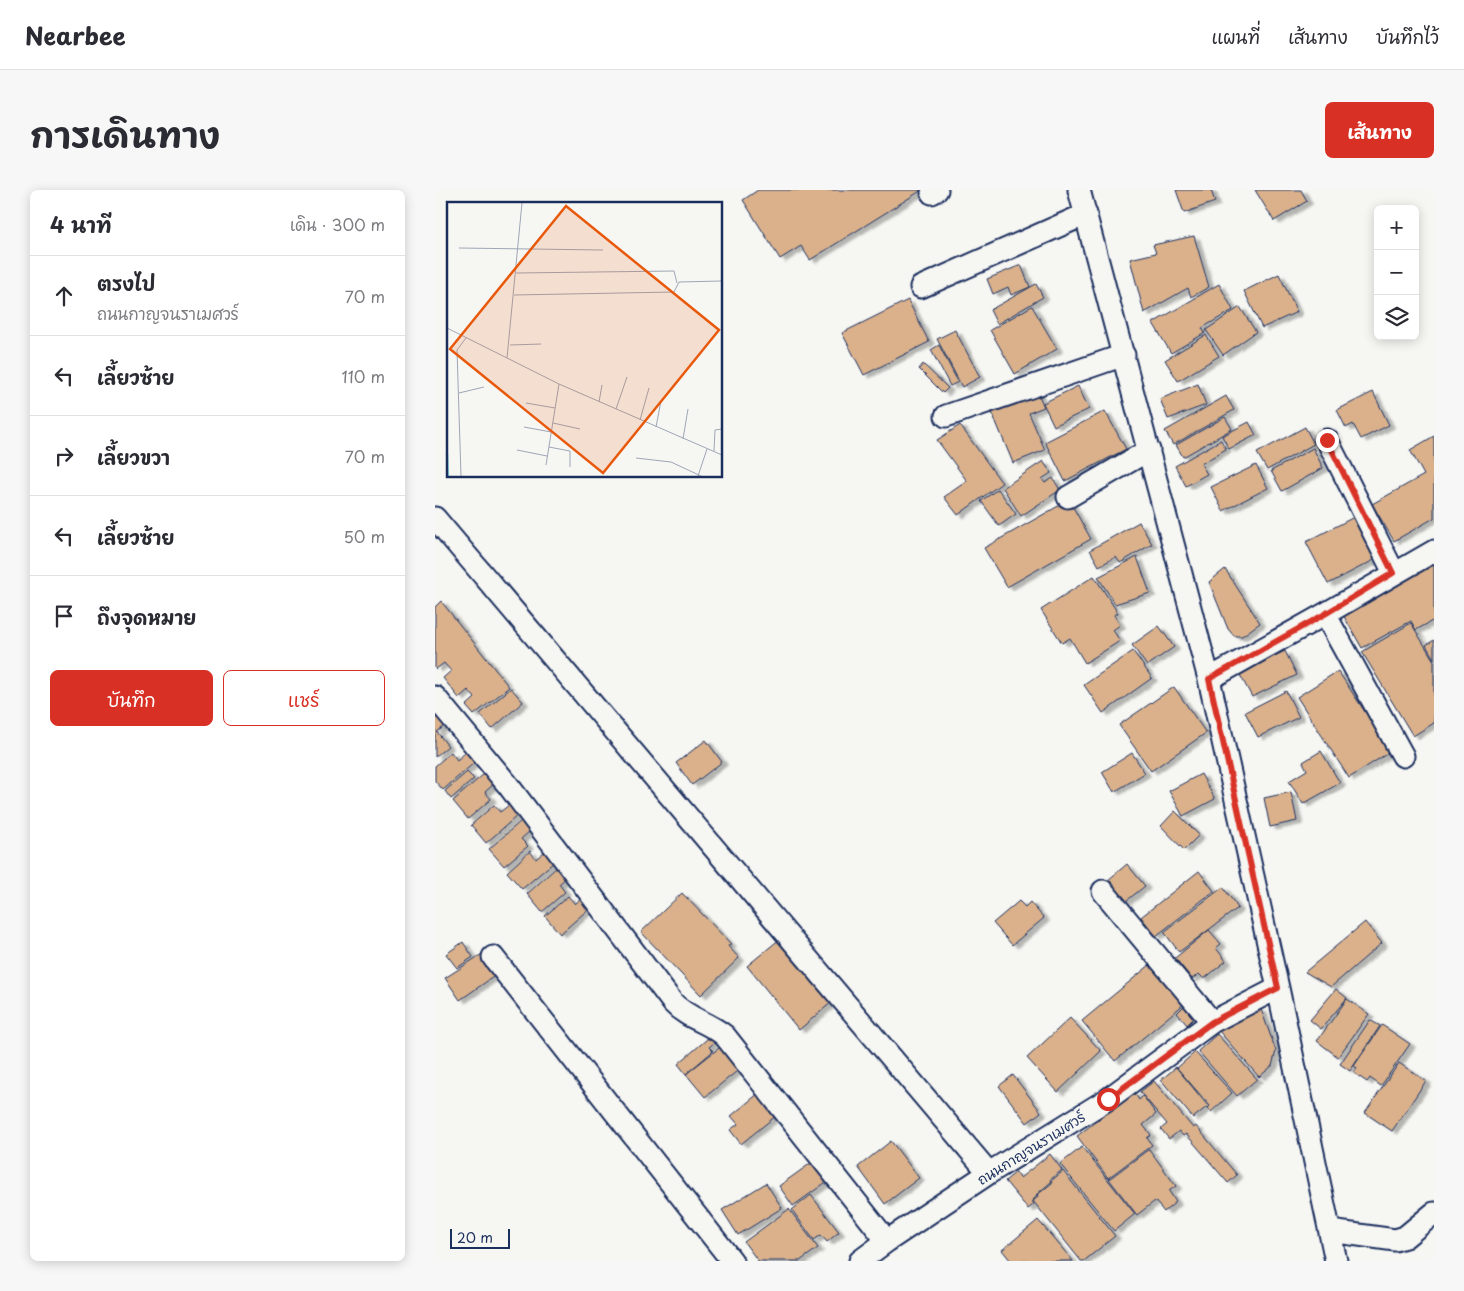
<!DOCTYPE html>
<html lang="th">
<meta charset="utf-8">
<style>
:root{--surface:#fff;--page:#f7f7f7;--text:#2b2b33;--muted:#7c7c81;--line:#e1e1e2;--accent:#d93025}
body{margin:0;font-family:"Playpen Sans","Playpen Sans Thai",sans-serif;background:var(--page);color:var(--text)}
.controls{position:absolute;right:15px;top:15px;display:grid;overflow:hidden;border-radius:8px;box-shadow:0 2px 12px #0003}
.controls button{width:45px;height:45px;display:grid;place-items:center;padding:0;border:0;border-bottom:1px solid var(--line);background:var(--surface);color:var(--text);font:25px sans-serif}
.scale{position:absolute;left:15px;bottom:12px;width:60px;box-sizing:border-box;padding-left:5px;border:2px solid #1b2f5e;border-top:0;font-size:14px;line-height:18px;white-space:nowrap;color:#1b2f5e;-webkit-text-stroke:4px #f6f6f2;paint-order:stroke}
.stop{position:absolute;width:15px;height:15px;margin:-11px;border:4px solid #d93025;border-radius:50%;background:#fff}
.stop.end{background:#d93025;border-color:#fff;box-shadow:0 1px 5px #0008}
.list{margin:0;padding:0;list-style:none}
h2{display:flex;justify-content:space-between;align-items:center;height:65px;margin:0;padding:0 20px;font-size:21px}
h2 small{font-size:16px;font-weight:400;color:var(--muted)}
.list li{display:grid;grid-template-columns:32px 1fr auto;gap:15px;align-items:center;box-sizing:border-box;height:80px;padding:0 20px;border-top:1px solid var(--line)}
.list b{display:block;font-size:19px;white-space:nowrap}
.list p{margin:0;font-size:16px;white-space:nowrap;color:var(--muted)}
.list em{font-size:16px;font-style:normal;color:var(--muted)}
.actions{display:flex;gap:10px;padding:15px 20px}
.actions a{flex:1;padding:11px 0;border:1px solid var(--accent);border-radius:8px;text-align:center;font-size:18px;color:var(--accent)}
.actions .main{background:var(--accent);color:#fff}
.icon{flex:none;width:28px;height:28px;fill:none;stroke:currentColor;stroke-width:2;stroke-linecap:round;stroke-linejoin:round}
.map{position:relative;flex:none;width:999px;height:1071px;overflow:hidden;border-radius:8px}
header{display:flex;align-items:center;gap:30px;box-sizing:border-box;height:70px;padding:0 25px;background:var(--surface);border-bottom:1px solid var(--line)}
header strong{font-size:24px}
nav{display:flex;gap:28px;margin-inline-start:auto;font-size:18px}
.intro{display:flex;align-items:center;justify-content:space-between;box-sizing:border-box;height:120px;padding:0 30px}
h1{margin:0;font-size:35px}
.button{padding:12px 22px;border-radius:8px;background:var(--accent);color:#fff;font-size:18px;font-weight:700}
main{display:flex;gap:30px;padding:0 30px}
aside{flex:1;background:var(--surface);border-radius:8px;box-shadow:0 2px 12px #0003}
.map>svg:first-child{display:block}
.building{fill:#dab18b;stroke:#1b2f5e;filter:url(#shadow)}
.lines{fill:none;stroke-linecap:round;stroke-linejoin:round}
.minor-casing{stroke:#1b2f5e;stroke-width:25}
.minor{stroke:#f6f6f2;stroke-width:21}
.route{stroke:#d93025;stroke-width:6}
.labels{text-anchor:middle;dominant-baseline:central;stroke-width:4;stroke-linejoin:round;paint-order:stroke}
.street-label{font-size:14px;fill:#1b2f5e;stroke:#f6f6f2}
.inset-river{fill:none;stroke:#8bdbe7;stroke-width:2.5}
.inset-road{fill:none;stroke:#9ea6b7;stroke-width:1}
.view{fill:#e8590c;fill-opacity:0.15;stroke:#e8590c;stroke-width:2.5}
.inset-edge{fill:none;stroke:#1b2f5e;stroke-width:2.5}
</style>
<header>
<strong>Nearbee</strong>
<nav><a>แผนที่</a><a>เส้นทาง</a><a>บันทึกไว้</a></nav>
</header>
<div class="intro"><h1>การเดินทาง</h1><a class="button">เส้นทาง</a></div>
<main>
<aside>
<h2>4 นาที<small>เดิน · 300 m</small></h2>
<ul class="list">
<li><svg class="icon" aria-label="ahead" viewBox="0 0 24 24"><path d="M12 20V5M6 11l6-6 6 6"/></svg><div><b>ตรงไป</b><p>ถนนกาญจนราเมศวร์</p></div><em>70 m</em></li>
<li><svg class="icon" aria-label="left" viewBox="0 0 24 24"><path d="M17 20v-9H6M10 6l-5 5 5 5"/></svg><div><b>เลี้ยวซ้าย</b></div><em>110 m</em></li>
<li><svg class="icon" aria-label="right" viewBox="0 0 24 24"><path d="M7 20v-9h11M14 6l5 5-5 5"/></svg><div><b>เลี้ยวขวา</b></div><em>70 m</em></li>
<li><svg class="icon" aria-label="left" viewBox="0 0 24 24"><path d="M17 20v-9H6M10 6l-5 5 5 5"/></svg><div><b>เลี้ยวซ้าย</b></div><em>50 m</em></li>
<li><svg class="icon" aria-label="arrive" viewBox="0 0 24 24"><path d="M6 21V4h12l-3 4 3 4H6"/></svg><div><b>ถึงจุดหมาย</b></div></li>
</ul>
<div class="actions"><a class="main">บันทึก</a><a>แชร์</a></div>
</aside>
<div class="map">
<svg width="999" height="1071" viewBox="0 0 999 1071">
<defs>
<filter id="shadow"><feDropShadow dx="5.5" dy="3" stdDeviation="1" flood-color="#0004"/></filter>
</defs>
<rect width="100%" height="100%" fill="#f6f6f2"/>
<filter id="ink" filterUnits="userSpaceOnUse"><feTurbulence type="fractalNoise" baseFrequency=".02" numOctaves="2"/><feDisplacementMap in="SourceGraphic" scale="10" xChannelSelector="R" yChannelSelector="G"/><feConvolveMatrix kernelMatrix="1 2 1 2 8 2 1 2 1" color-interpolation-filters="sRGB"/></filter>
<g filter="url(#ink)">
<!-- building -->
<path class="building" d="M323 0H487L375 70 366 56 345 69 308 10Z
M741 0H776L780 12 749 23Z
M820 0H866L872 11 839 31Z
M759 46 774 97 756 107 753 98 709 123 695 69 721 63 718 55Z
M586 75 595 97 576 105 573 97 558 104 552 89Z
M844 84 862 122 827 138 809 101Z
M601 94 608 107 562 134 555 120Z
M784 94 798 120 767 138 770 143 736 163 718 133Z
M473 110 494 152 429 185 407 143Z
M597 116 622 159 580 184 555 140Z
M805 117 821 142 788 165 771 140Z
M520 140 545 187 527 197 502 149Z
M771 145 784 166 743 191 730 170Z
M504 155 523 192 515 196 496 160Z
M488 174 513 198 508 203 484 179Z
M763 194 771 215 733 229 725 209Z
M643 196 654 219 619 236 608 213Z
M602 201 609 217 594 223 610 260 578 273 556 220Z
M938 202 954 235 926 249 918 234 911 238 902 220Z
M791 206 799 220 738 255 730 241Z
M670 221 691 259 630 291 610 252Z
M790 227 797 239 748 267 741 255Z
M814 232 821 245 794 259 787 246Z
M525 235 567 293 523 325 509 307 532 291 502 250Z
M870 237 879 254 832 280 822 263Z
M999 246V328L959 351 937 314 989 285 975 260Z
M786 250 791 259 766 274 772 284 751 296 740 276Z
M878 258 888 278 847 301 836 281Z
M608 271 616 283 607 289 610 293 618 288 625 300 586 326 568 298Z
M821 275 833 298 788 321 776 297Z
M563 299 581 324 564 336 546 311Z
M634 310 656 349 572 397 549 358Z
M919 327 941 369 893 394 871 352Z
M704 332 717 354 685 373 681 367 664 376 655 360Z
M702 367 715 403 680 414 663 387Z
M999 371V430L981 440 976 431 927 458 907 423Z
M790 379 825 433 807 446H799L793 439 774 392Z
M659 386 683 423 679 425 685 435 678 440 685 451 650 473 635 448 627 453 606 420Z
M6 411 74 497 39 525 31 516 40 508 33 500 24 508 8 488 16 481 9 473 1 479 0 478V417Z
M976 433 999 471V533L978 546 927 462Z
M724 436 739 457 712 476 697 455Z
M999 450V469L991 455Z
M698 461 717 488 668 523 649 495Z
M850 461 862 485 817 507 804 483Z
M903 481 956 561 914 588 862 507Z
M739 497 771 543 716 581 684 535Z
M76 498 88 512 57 539 45 524Z
M851 501 864 527 823 547 810 522Z
M0 523 11 535 2 542 13 556 0 567Z
M271 550 287 572 257 595 241 573Z
M886 561 905 593 868 614 854 591 872 580 868 572Z
M16 562 22 570 31 562 40 572 8 600 0 591V576Z
M697 563 710 583 679 602 667 582Z
M32 582 39 589 16 609 10 601Z
M50 583 59 594 50 602 56 609 33 629 18 611Z
M766 584 780 609 748 626 734 601Z
M856 602 862 631 835 637 829 608Z
M59 615 65 622 74 615 83 625 51 653 36 635Z
M740 621 764 645 749 660 726 636Z
M86 631 95 641 86 649 93 656 69 676 54 659Z
M95 661 101 669 110 661 119 672 87 699 72 682Z
M692 674 710 696 690 712 672 691Z
M123 676 132 687 124 694 130 702 107 722 92 704Z
M764 681 779 701 721 746 706 727Z
M788 697 803 718 744 762 729 742Z
M247 703 296 754 293 756 304 768 266 805 206 742Z
M133 706 140 714 149 706 157 716 125 744 110 726Z
M584 711 590 717 595 712 609 728 577 755 558 733Z
M930 732 947 753 896 797 870 782Z
M774 740 786 754 781 758 791 771 769 789 764 784 757 789 740 768Z
M346 748 398 811 364 840 312 776Z
M28 752 38 767 22 778 11 764Z
M47 764 61 785 25 810 10 788Z
M716 774 749 814 680 871 647 831Z
M901 799 912 808 886 839 875 830Z
M912 809 934 824 903 867 882 851Z
M752 813 762 825 752 835 742 823Z
M826 819 841 861 837 876 824 887 783 840 794 831Z
M635 828 666 861 623 902 592 868Z
M935 830 945 836 915 881 905 874Z
M947 835 975 854 946 896 935 888 932 892 919 883 922 878 919 876Z
M279 843 284 849 274 857 278 861 251 884 243 874Z
M782 844 822 889 802 906 763 861Z
M289 854 307 877 270 907 251 884Z
M760 862 797 903 776 922 773 918 775 916 742 878Z
M964 873 991 891 957 941 930 923Z
M741 877 773 916 758 928 726 890Z
M578 885 606 922 592 933 564 896Z
M719 891 758 938 761 936 802 985 793 993 751 944 748 946 744 941 734 949 726 939 732 934 705 902Z
M699 902 704 910 708 906 721 924 708 935 716 945 712 948 717 955 673 988 642 946Z
M324 903 342 925 306 954 295 940 303 934 296 926Z
M456 951 484 988 450 1014 423 977Z
M647 957 700 1024 679 1041 625 974Z
M714 959 741 996 734 1001 741 1012 729 1022 720 1011 702 1025 674 989Z
M615 964 627 980 615 990 616 992 601 1005 602 1006 597 1011 599 1014 593 1019 570 991 581 982 585 988Z
M376 973 382 981 385 979 394 990 358 1016 344 996Z
M628 981 680 1046 649 1071H646L598 1011 603 1007 602 1005 617 993 616 991Z
M331 993 347 1018 303 1045 287 1020Z
M376 1005 404 1042 392 1052 386 1045 379 1050 357 1020Z
M354 1019 383 1058 365 1071H323L309 1052Z
M603 1030 638 1071H576L567 1060Z"/>
<g class="lines">
<defs>
<path id="minor" d="M644 0 774 489 843 798 901 1071
M497 3 502 0
M486 97 651 24
M511 226 689 165
M892 250 959 383
M633 307 714 260
M0 328 554 983
M890 424 968 566
M774 489 890 424 999 361
M0 507 73 595 238 813C253 829 274 832 290 846L452 1051
M668 701 777 832
M58 767 297 1071
M895 1041 960 1050 970 1047 999 1023
M425 1071 452 1051 554 983 673 909 777 832 843 798"/>
</defs>
<!-- minor casing -->
<use href="#minor" class="minor-casing"/>
<!-- minor -->
<use href="#minor" class="minor"/>
</g>
</g>
<g class="lines" filter="url(#ink)">
<!-- route -->
<path class="route" d="M673 909 777 832 843 798 774 489 890 424 958 383 892 250"/>
</g>
<g class="labels">
<!-- street labels -->
<g class="street-label">
<text transform="translate(596 958) rotate(-32)">ถนนกาญจนราเมศวร์</text>
</g>
</g>
<!-- overview -->
<g transform="translate(12 12)">
<rect width="275" height="275" fill="#f6f6f2"/>
<path class="inset-river" d="M0 252 1 274"/>
<path class="inset-road" d="M12 46 156 48M69 71 227 69 230 81M67 93 227 90 232 80 275 79M0 126 112 182 275 253M63 143 94 142M60 156 75 1M12 191 37 185M152 200 155 183M79 201 108 206M169 207 180 175M193 218 202 186M106 221 133 227M77 225 104 230M209 225 214 199M236 237 241 207M102 245 123 249V265M70 248 100 254M267 249 268 228 275 227M189 256 224 260 254 274M99 263 112 182M14 274 10 148 19 136M251 274 260 247"/>
<path class="view" d="M119 4 272 128 156 271 3 147Z"/>
<rect width="275" height="275" class="inset-edge"/>
</g>
</svg>
<div class="controls">
<button>+</button>
<button>−</button>
<button><svg class="icon" aria-label="layers" viewBox="0 0 24 24"><path d="M12 4l9 5-9 5-9-5zM3 14l9 5 9-5"/></svg></button>
</div>
<div class="scale">20 m</div>
<div class="stop" style="left:673px;top:909px"></div>
<div class="stop end" style="left:892px;top:250px"></div>
</div>
</main>
